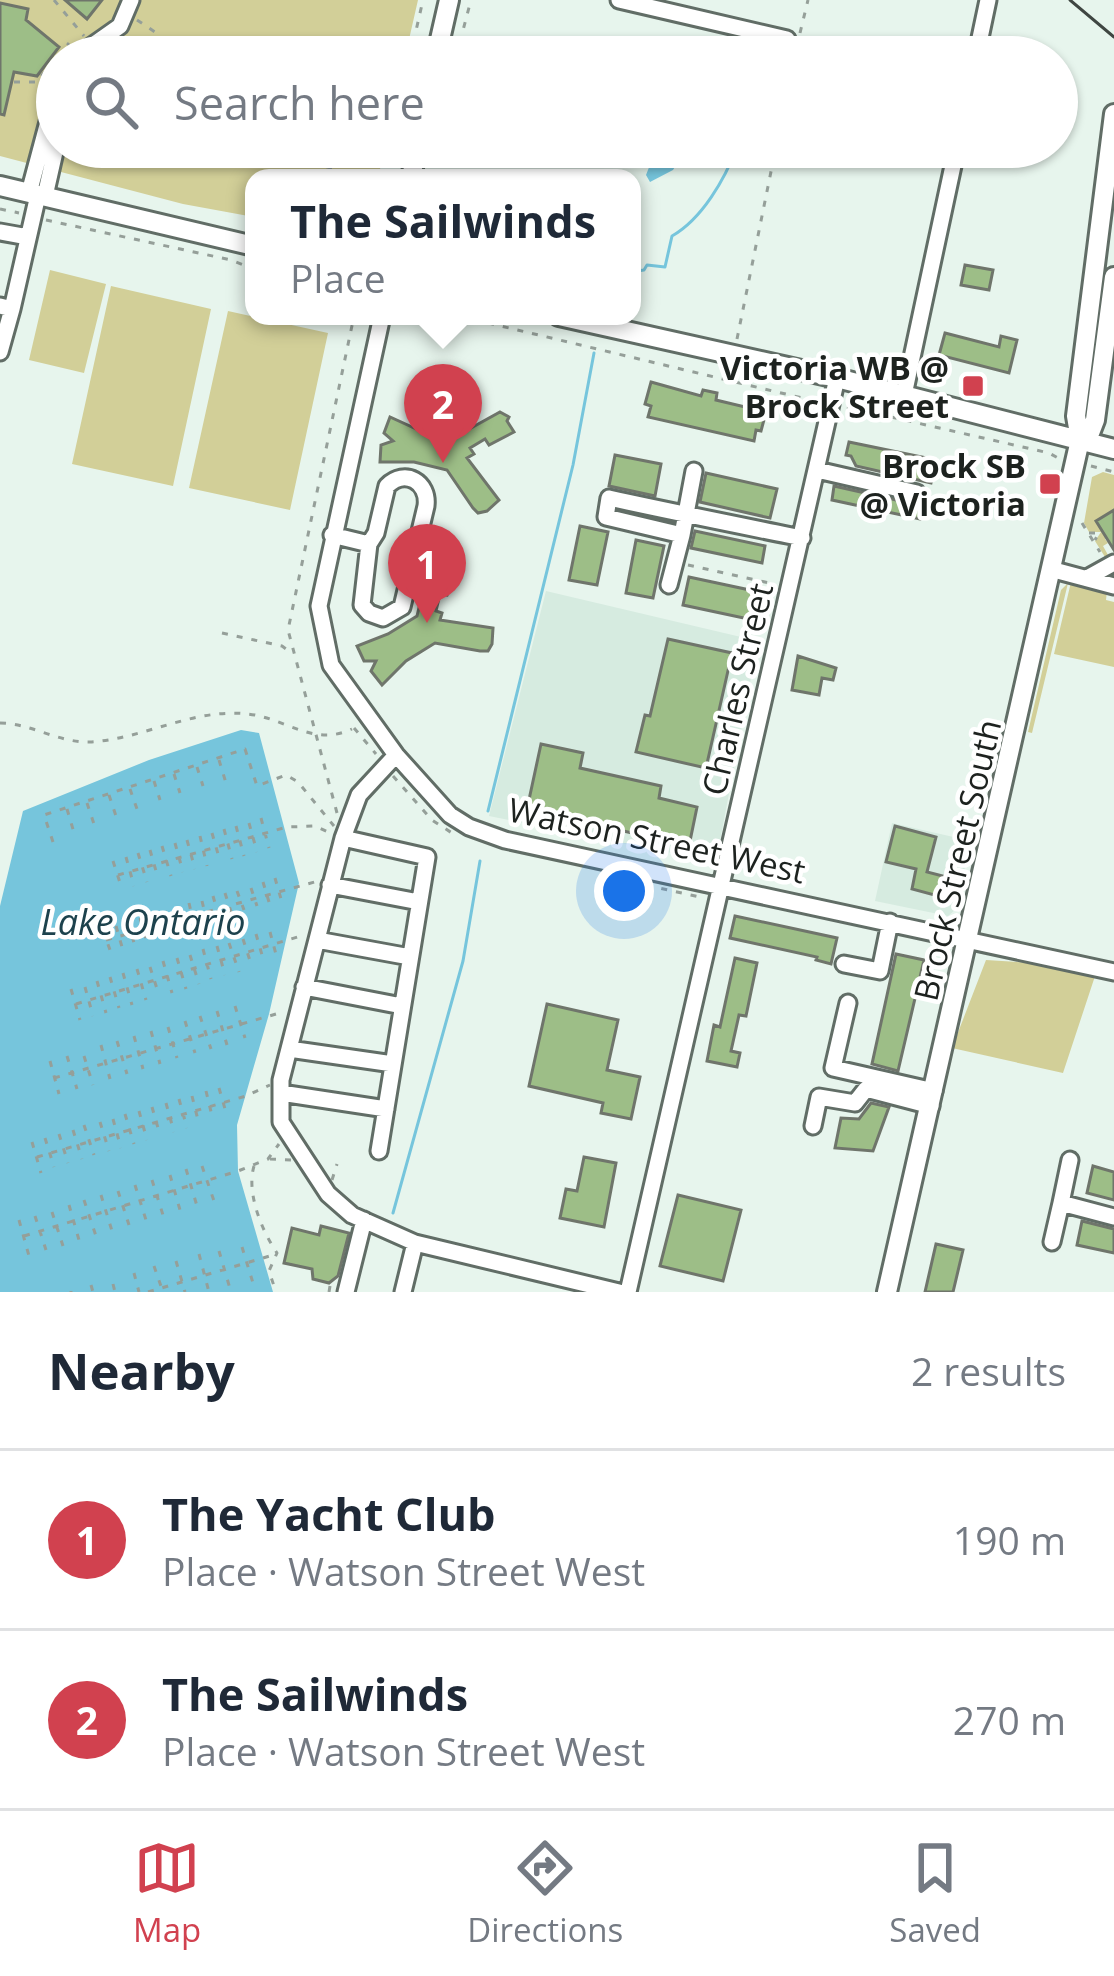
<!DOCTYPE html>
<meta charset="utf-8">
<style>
:root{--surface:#fff;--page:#f6f6f7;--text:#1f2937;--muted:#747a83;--line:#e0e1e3;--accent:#d1414f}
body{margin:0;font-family:"Open Sans",sans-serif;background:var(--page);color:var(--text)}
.you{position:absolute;left:624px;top:891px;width:42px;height:42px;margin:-30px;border:9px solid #fff;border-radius:50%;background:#1a73e8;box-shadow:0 0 0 18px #1a73e833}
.badge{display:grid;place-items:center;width:78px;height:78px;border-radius:50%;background:var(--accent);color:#fff;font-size:39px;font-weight:700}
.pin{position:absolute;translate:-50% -99px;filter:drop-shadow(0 3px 6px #0008)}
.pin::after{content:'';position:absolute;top:63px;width:42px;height:36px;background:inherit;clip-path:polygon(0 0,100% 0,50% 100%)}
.popup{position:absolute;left:245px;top:169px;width:396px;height:156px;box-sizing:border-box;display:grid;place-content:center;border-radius:24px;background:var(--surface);filter:drop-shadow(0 3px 9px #0005);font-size:39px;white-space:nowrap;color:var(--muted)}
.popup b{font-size:45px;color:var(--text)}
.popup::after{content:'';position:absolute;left:50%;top:100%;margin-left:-24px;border:24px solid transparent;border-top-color:var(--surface)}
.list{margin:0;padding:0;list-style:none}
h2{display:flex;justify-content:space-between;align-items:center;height:156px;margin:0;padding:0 48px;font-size:51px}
h2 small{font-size:39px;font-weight:400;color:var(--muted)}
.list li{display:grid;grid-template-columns:78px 1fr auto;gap:36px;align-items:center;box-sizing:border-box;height:180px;padding:0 48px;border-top:3px solid var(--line)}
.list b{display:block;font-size:45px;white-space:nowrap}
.list p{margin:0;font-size:39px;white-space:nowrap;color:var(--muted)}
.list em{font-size:39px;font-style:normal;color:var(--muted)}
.icon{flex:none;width:66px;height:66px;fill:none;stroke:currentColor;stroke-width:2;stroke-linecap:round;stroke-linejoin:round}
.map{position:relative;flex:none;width:1114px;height:1292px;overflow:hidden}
.search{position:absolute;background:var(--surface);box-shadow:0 3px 9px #0004;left:36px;right:36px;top:36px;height:132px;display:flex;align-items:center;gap:30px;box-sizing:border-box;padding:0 42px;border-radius:66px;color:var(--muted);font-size:45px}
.sheet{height:516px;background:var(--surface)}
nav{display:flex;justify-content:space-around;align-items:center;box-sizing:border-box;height:168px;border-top:3px solid var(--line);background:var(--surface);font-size:33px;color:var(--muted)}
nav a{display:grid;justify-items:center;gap:6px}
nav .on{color:var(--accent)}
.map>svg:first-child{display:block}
.built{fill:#d6ebe0}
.green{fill:#d2cf98}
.water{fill:#76c5dc}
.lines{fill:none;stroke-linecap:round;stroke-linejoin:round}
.stream{stroke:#76c5dc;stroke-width:3}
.building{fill:#9dbe87;stroke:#6f756b;stroke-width:3}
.minor-casing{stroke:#616d66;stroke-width:21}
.major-casing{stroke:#616d66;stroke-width:24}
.path{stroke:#959f99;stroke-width:3;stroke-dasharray:6 9;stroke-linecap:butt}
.minor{stroke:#fff;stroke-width:15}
.major{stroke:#fff;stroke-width:18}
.rail{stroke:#3f4642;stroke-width:3}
.poi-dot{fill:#d1414f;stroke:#fff;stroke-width:4.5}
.labels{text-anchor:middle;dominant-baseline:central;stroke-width:9;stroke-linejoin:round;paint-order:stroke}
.poi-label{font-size:33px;font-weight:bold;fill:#1d221f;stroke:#fff;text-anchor:end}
.street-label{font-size:33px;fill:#1d221f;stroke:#fff}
.water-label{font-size:36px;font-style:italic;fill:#1d424d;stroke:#fff}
</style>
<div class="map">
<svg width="1114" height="1292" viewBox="0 0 1114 1292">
<rect width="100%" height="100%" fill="#e7f5ed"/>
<!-- built -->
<path class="built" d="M546 591 758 641 716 862 489 816Z
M892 823 971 841 955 910 948 916 875 901Z"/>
<!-- green -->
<path class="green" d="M0 0H418L405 57H57V147H385L378 178H254V217L183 204 0 156Z
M50 270 106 284 84 373 29 360Z
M111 286 211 309 173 486 72 464Z
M228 311 328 333 290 510 189 488Z
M1103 472 1114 475V510L1105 539 1108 543 1103 546 1108 555 1105 557 1095 541 1101 532H1089L1084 523 1092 477Z
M1071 582 1107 591 1106 600 1114 602V667L1054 654Z
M1068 583 1032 733 1028 732 1061 590Z
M986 960 1098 967 1063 1073 952 1048Z"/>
<!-- water -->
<path class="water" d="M657 147H687L673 170 650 182 646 175Z
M241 730 259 733 299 883 269 1014 237 1125 238 1171 273 1292H0V906L23 811 149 760Z"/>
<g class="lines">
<!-- stream -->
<path class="stream" d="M634 291 637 271 644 270 647 265 665 267 672 236C702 219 725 179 737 147
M488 811 573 465 594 353
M393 1213 463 961 480 861"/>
</g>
<!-- building -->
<path class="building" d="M65 0H102L87 19Z
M0 3 28 9 26 20 59 47 37 76 14 72 4 115 0 114Z
M965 265 993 270 989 290 961 285Z
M945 333 999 347 1001 336 1017 340 1009 373 939 355Z
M651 382 701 396 703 390 717 393 716 400 766 412 761 431 756 430 754 441 648 417 651 406 645 404Z
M500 412 509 417 507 421 514 432 489 445 485 439 470 448 474 454 467 458 499 500 487 511 478 513 473 508 447 470 414 462H380L381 445 393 441 384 433 390 417 421 431 453 438Z
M849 442 936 460 931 483 856 466 851 456 846 455Z
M615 455 661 464 655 496 609 486Z
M706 473 777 489 770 518 700 502Z
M834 486 923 506 920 519 832 500Z
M1114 510V550L1096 521Z
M580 526 608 532 597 585 569 580Z
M695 531 765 546 762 563 691 548Z
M636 540 664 546 653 598 626 593Z
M440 561 442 566 455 569 447 595 440 594 436 611 442 613 440 620 493 628 492 644 488 651H480L435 643 406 661 382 685 371 671 376 661H364L357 646 388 634 417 616 428 570 431 564Z
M689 577 759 592 753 620 683 605Z
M668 639 732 653 706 768 636 752 645 715 650 716Z
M798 656 836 668 833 680 822 678 819 695 792 690Z
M541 744 583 753 580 768 661 786 659 798 697 807 689 846 527 809Z
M895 826 936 837 927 872 943 876 938 896 912 889 916 869 886 862Z
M735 916 837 938 831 964 816 960 817 957 730 938Z
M896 954 924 960 898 1071 872 1064Z
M735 958 757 963 746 1016 739 1015 731 1051 740 1053 737 1067 707 1061 714 1025 720 1027Z
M547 1004 618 1020 607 1070 640 1077 631 1119 601 1113 603 1103 529 1086Z
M871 1103 889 1107 873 1151 835 1148 841 1118 859 1119Z
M584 1157 616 1163 604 1227 560 1218 566 1189 577 1191Z
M1093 1166 1114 1172V1200L1087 1193Z
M678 1195 741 1210 723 1281 660 1266Z
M1082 1221 1114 1229V1253L1077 1245Z
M321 1226 349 1233 338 1276 329 1283 313 1279 312 1269 284 1263 292 1228 319 1235Z
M936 1244 963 1250 953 1292H925Z"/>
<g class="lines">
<defs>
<path id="minor" d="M619 0 787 39
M76 57 120 26 131 0
M976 57 988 0
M29 193 57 88
M45 196 57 143
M0 232 28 237
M0 306 12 309 38 195
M382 316 319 606 331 665 396 755 450 815 469 827 505 840 1114 972
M0 352 12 309
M904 395 957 147
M817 470 917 493
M694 471 682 535 606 517 609 498C668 511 728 523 787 535L802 538
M332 535 369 544 376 533 387 486C405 468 429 482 426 506L402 607 383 618 369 613 362 605 369 544
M1054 570 1114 586
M1087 578 1114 563
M669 585 682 535
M396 755 359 795 343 838 281 1080V1122L328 1194 352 1215 415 1243 619 1292
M343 838 427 857 379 1151
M330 885 419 902
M317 940 410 957
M844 964 880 971 890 922
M304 987 402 1006
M848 1003 833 1068 934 1091
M289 1049 393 1064
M281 1093 386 1109
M813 1126 819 1097 855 1103 866 1089 931 1106
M1061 1203 1070 1160
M1052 1242 1061 1203 1114 1217
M346 1292 364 1220
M403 1292 415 1243
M628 1292 837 378"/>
<path id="major" d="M436 57 449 0
M411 178 417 147
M0 186 254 246
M559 316 837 378 1114 449
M1080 440 1090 433 1095 420 1114 277
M887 1292 1080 440 1076 416 1114 114"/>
</defs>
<!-- minor casing -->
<use href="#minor" class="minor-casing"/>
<!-- major casing -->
<use href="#major" class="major-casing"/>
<!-- path -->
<path class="path" d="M54 0 84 36
M137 20 158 34
M800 33 808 0
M58 57 69 43
M410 57 423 0
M456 57 471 0
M14 82H36L57 58
M318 147 314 164 373 178
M381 178 388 147
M429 178 436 147
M0 209 19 213
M46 220 231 260 254 269
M459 316 819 402
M737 339 776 147
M847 407 1049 453 1058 458
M1091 466 1114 472
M1082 523 1100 552
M1089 533H1099L1095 540
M688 565 774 584
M222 633 282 646 293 654
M0 723C30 723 59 743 90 742 146 739 197 705 255 715 290 722 316 746 352 729
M354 728 376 754
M219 760 226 783
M197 767 203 786
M174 774 180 793
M393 776 432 820 455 835
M154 781 160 800
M130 789 137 809
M109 795 116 816
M87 803 94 824
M67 809 75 836
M337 813 288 630 354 316
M261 818 269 848
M249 823 257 852
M236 826 244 856
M224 829 232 859
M212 833 220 861
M200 836 207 866
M187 840 195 869
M53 842 44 815 245 749 257 786 286 775 298 782 334 826
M175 843 183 872
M162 846 171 876
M150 850 158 878
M138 853 147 882
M126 857 134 886
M113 861 122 889
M118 875 287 827 315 826 330 833
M275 878 281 899
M263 882 269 902
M632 882 704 898
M251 888 257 906
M237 891 244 910
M225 893 232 915
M213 896 219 917
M202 901 207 922
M189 903 194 925
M177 908 183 928
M165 911 171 932
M152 914 158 935
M140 918 146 939
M128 922 134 943
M116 926 122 947
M103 930 110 950
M270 932 277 958
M256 934 264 962
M243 939 252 967
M106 940 318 881
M229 943 239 972
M217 946 225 975
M203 949 211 979
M190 955 199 984
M177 958 186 989
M163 961 172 993
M150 967 159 995
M137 969 146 1000
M123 973 132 1005
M110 977 119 1008
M97 981 106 1013
M85 987 93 1016
M71 989 80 1020
M76 1004 304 935
M235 1006 245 1038
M217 1011 227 1045
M200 1016 211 1049
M185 1021 195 1053
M168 1027 177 1058
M151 1031 160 1064
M134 1036 143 1069
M117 1041 127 1074
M101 1045 110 1079
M67 1056 77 1089
M84 1056 93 1085
M50 1061 59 1094
M54 1078 283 1012
M219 1088 227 1116
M206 1091 213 1120
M192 1096 199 1124
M179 1099 187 1128
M166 1103 174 1132
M152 1107 160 1135
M139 1111 147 1140
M125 1114 134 1144
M113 1119 121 1148
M100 1122 109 1151
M84 1125 94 1155
M73 1130 82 1159
M59 1134 68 1163
M45 1138 54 1167
M32 1142 41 1173
M37 1157 246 1096 270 1085
M270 1159 291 1160
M202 1166 214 1201
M254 1166C246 1193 262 1231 277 1253L269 1271 276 1292
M186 1169 197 1206
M170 1175 180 1210
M152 1180 163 1215
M332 1180 337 1164
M135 1185 146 1220
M118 1191 129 1225
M101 1195 112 1231
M84 1200 96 1236
M69 1205 79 1240
M52 1212 63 1246
M35 1216 46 1250
M19 1220 29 1256
M24 1236 238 1171 268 1159 279 1144
M242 1247 253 1283
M219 1251 231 1292
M199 1254 209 1292
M176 1261 185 1292
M154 1266 163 1292
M134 1273 139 1292
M113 1284 115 1292
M91 1285 93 1292
M71 1291V1292
M148 1292 273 1255
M329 1292 331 1280"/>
<!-- minor -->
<use href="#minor" class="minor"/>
<!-- major -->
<use href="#major" class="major"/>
<!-- rail -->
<path class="rail" d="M1070 0 1114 37"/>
</g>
<!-- markers -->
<g class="poi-dot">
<rect x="961" y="374" width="24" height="24" rx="6"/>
<rect x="1038" y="472" width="24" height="24" rx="6"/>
</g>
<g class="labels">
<!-- poi labels -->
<g class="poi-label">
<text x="949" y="367">Victoria WB @<tspan x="949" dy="38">Brock Street</tspan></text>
<text x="1026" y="465">Brock SB<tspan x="1026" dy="38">@ Victoria</tspan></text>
</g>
<!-- street labels -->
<g class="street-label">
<text transform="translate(737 689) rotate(-77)">Charles Street</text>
<text transform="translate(657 840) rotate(12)">Watson Street West</text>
<text transform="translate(957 860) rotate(-77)">Brock Street South</text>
</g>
<!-- water labels -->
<g class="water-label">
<text x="143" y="921">Lake Ontario</text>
</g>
</g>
</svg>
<div class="you"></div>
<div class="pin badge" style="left:427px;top:623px">1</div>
<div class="pin badge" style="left:443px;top:463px">2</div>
<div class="popup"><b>The Sailwinds</b>Place</div>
<div class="search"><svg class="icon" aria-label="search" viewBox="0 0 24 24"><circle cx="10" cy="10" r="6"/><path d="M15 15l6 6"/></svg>Search here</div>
</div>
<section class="sheet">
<h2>Nearby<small>2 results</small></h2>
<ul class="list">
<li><span class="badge">1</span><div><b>The Yacht Club</b><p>Place · Watson Street West</p></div><em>190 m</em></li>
<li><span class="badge">2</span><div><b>The Sailwinds</b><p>Place · Watson Street West</p></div><em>270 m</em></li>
</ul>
</section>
<nav>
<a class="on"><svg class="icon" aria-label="map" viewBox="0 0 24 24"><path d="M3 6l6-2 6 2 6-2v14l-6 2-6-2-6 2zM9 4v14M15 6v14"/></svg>Map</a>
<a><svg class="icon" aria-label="directions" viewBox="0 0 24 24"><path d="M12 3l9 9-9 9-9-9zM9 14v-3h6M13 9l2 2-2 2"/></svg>Directions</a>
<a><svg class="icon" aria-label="saved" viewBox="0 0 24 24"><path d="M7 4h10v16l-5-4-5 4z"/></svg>Saved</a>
</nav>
